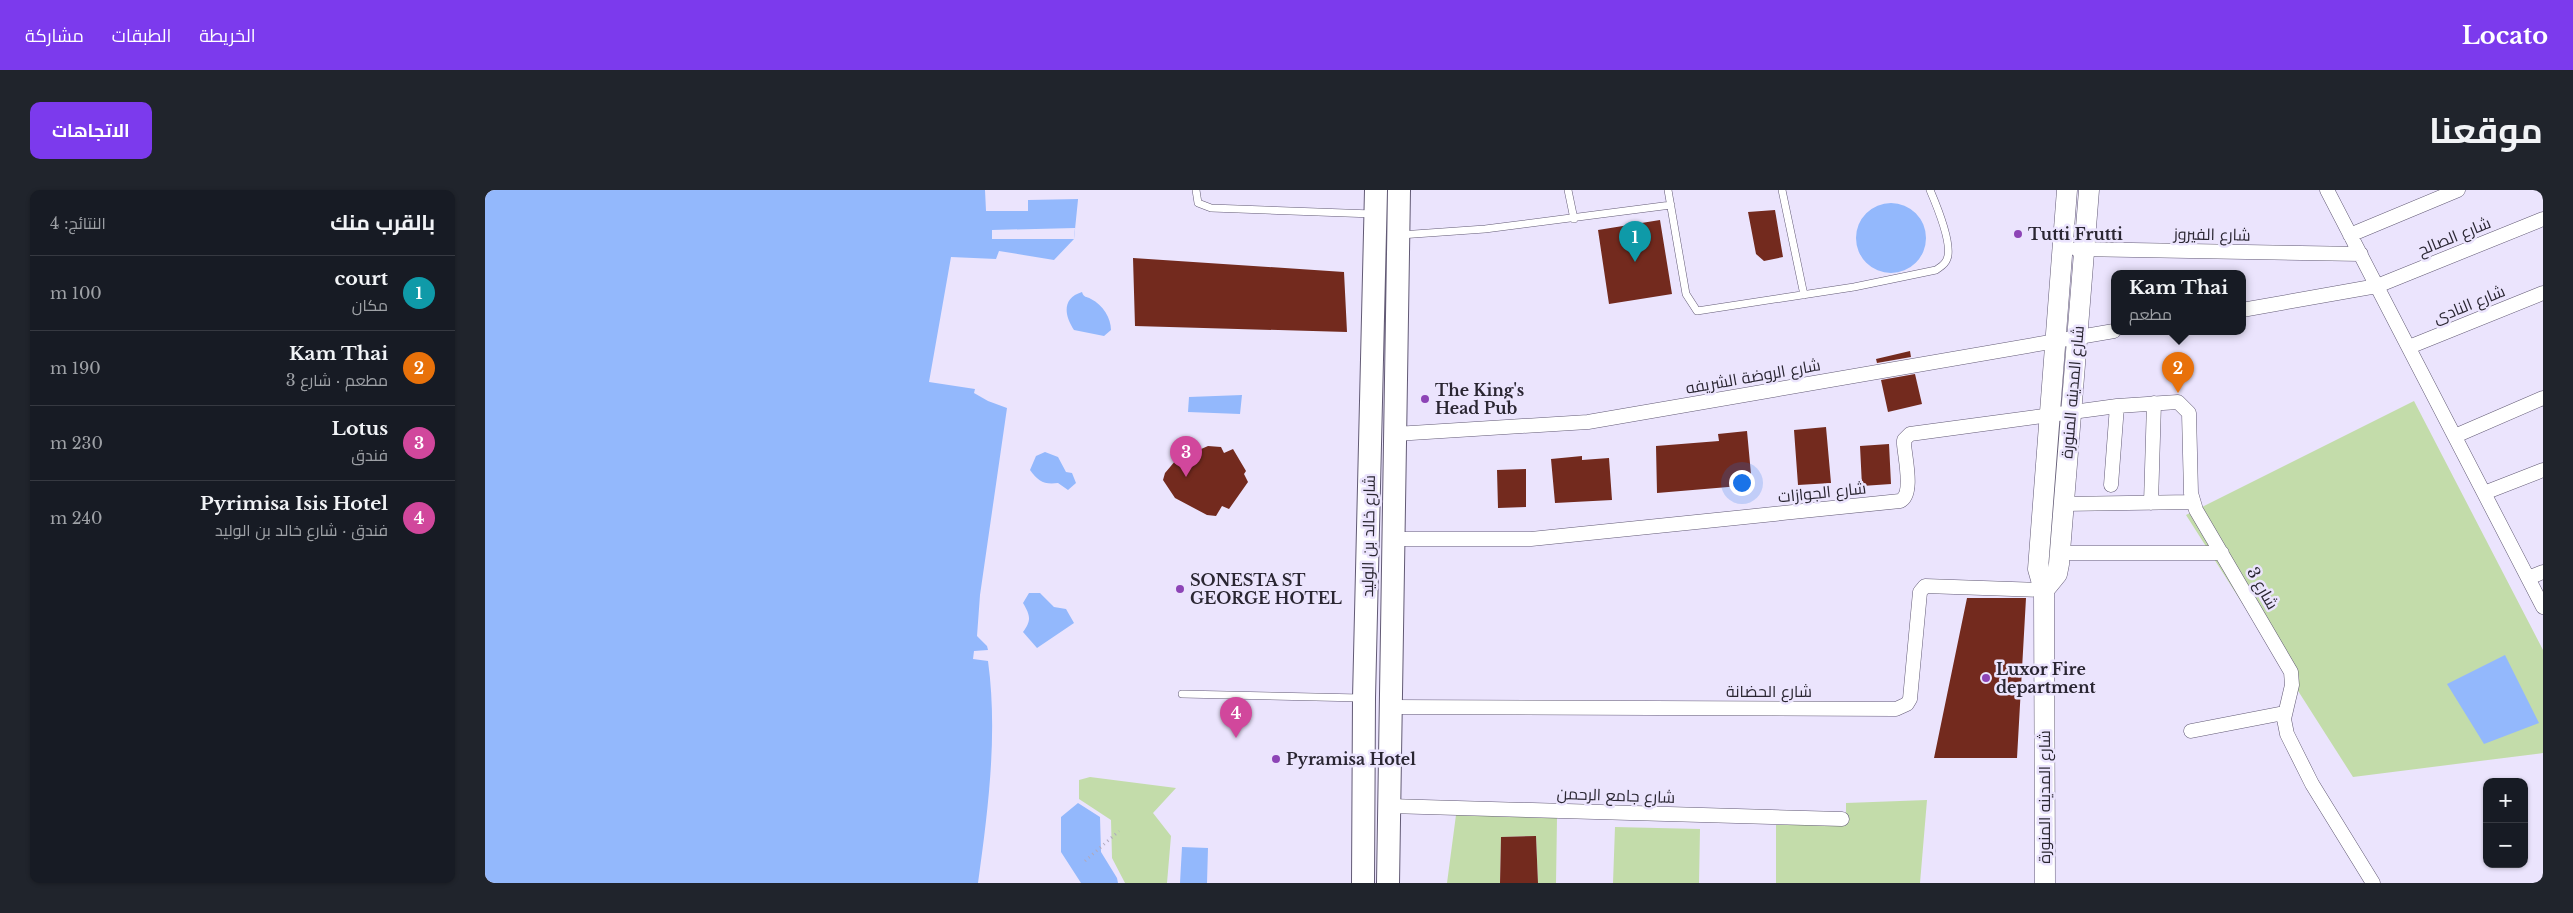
<!DOCTYPE html>
<html lang="ar">
<meta charset="utf-8">
<style>
:root{--surface:#171b24;--page:#20242c;--text:#f1f3f6;--muted:#9ea1a6;--line:#363941;--accent:#7c3aed}
body{margin:0;font-family:"Libre Baskerville",Cairo,serif;background:var(--page);color:var(--text);direction:rtl}
.controls{position:absolute;right:15px;bottom:15px;display:grid;overflow:hidden;border-radius:10px;box-shadow:0 1px 4px #0004}
.controls button{width:45px;height:45px;display:grid;place-items:center;padding:0;border:0;border-bottom:1px solid var(--line);background:var(--surface);color:var(--text);font:25px sans-serif}
.you{position:absolute;left:1256px;top:292px;width:18px;height:18px;margin:-12px;border:4px solid #fff;border-radius:50%;background:#1a73e8;box-shadow:0 0 0 8px #1a73e833}
.badge{display:grid;place-items:center;width:32px;height:32px;border-radius:50%;background:var(--accent);color:#fff;font-size:16px;font-weight:700}
.pin{position:absolute;translate:-50% -41px;filter:drop-shadow(0 1px 2px #0008)}
.pin::after{content:'';position:absolute;top:26px;width:18px;height:15px;background:inherit;clip-path:polygon(0 0,100% 0,50% 100%)}
.popup{position:absolute;left:1626px;top:80px;width:135px;height:65px;box-sizing:border-box;display:grid;place-content:center;border-radius:10px;background:var(--surface);filter:drop-shadow(0 1px 4px #0005);font-size:16px;white-space:nowrap;color:var(--muted)}
.popup b{font-size:19px;color:var(--text)}
.popup::after{content:'';position:absolute;left:50%;top:100%;margin-left:-10px;border:10px solid transparent;border-top-color:var(--surface)}
.list{margin:0;padding:0;list-style:none}
h2{display:flex;justify-content:space-between;align-items:center;height:65px;margin:0;padding:0 20px;font-size:21px}
h2 small{font-size:16px;font-weight:400;color:var(--muted)}
.list li{display:grid;grid-template-columns:32px 1fr auto;gap:15px;align-items:center;box-sizing:border-box;height:75px;padding:0 20px;border-top:1px solid var(--line)}
.list b{display:block;font-size:19px;white-space:nowrap}
.list p{margin:0;font-size:16px;white-space:nowrap;color:var(--muted)}
.list em{font-size:16px;font-style:normal;color:var(--muted)}
.map{position:relative;flex:none;width:2058px;height:693px;overflow:hidden;direction:ltr;border-radius:10px}
header{display:flex;align-items:center;gap:30px;box-sizing:border-box;height:70px;padding:0 25px;background:var(--accent);color:#fff}
header strong{font-size:24px}
nav{display:flex;gap:28px;margin-inline-start:auto;font-size:18px}
.intro{display:flex;align-items:center;justify-content:space-between;box-sizing:border-box;height:120px;padding:0 30px}
h1{margin:0;font-size:35px}
.button{padding:12px 22px;border-radius:10px;background:var(--accent);color:#fff;font-size:18px;font-weight:700}
main{display:flex;gap:30px;padding:0 30px}
aside{flex:1;background:var(--surface);border-radius:10px;box-shadow:0 1px 4px #0004}
.map>svg:first-child{display:block}
.green{fill:#c3dcaa}
.water{fill:#93b8fc}
.pier{fill:#ebe4fd}
.building{fill:#732a1e}
.lines{fill:none;stroke-linecap:round;stroke-linejoin:round}
.lane-casing{stroke:#625a75;stroke-width:8}
.street-casing{stroke:#625a75;stroke-width:15}
.secondary-casing{stroke:#625a75;stroke-width:21}
.primary-casing{stroke:#625a75;stroke-width:24}
.path{stroke:#afa9be;stroke-width:3;stroke-dasharray:1 4;stroke-linecap:butt}
.lane{stroke:#fff;stroke-width:7}
.street{stroke:#fff;stroke-width:14}
.secondary{stroke:#fff;stroke-width:20}
.primary{stroke:#fff;stroke-width:22}
.poi-dot{fill:#8d44b6;stroke:#ebe4fd;stroke-width:2}
.labels{text-anchor:middle;dominant-baseline:central;stroke-width:5;stroke-linejoin:round;paint-order:stroke}
.poi-label{font-size:16px;font-weight:bold;fill:#2a2632;stroke:#ebe4fd;text-anchor:start}
.street-label{font-size:16px;fill:#2a2632;stroke:#ebe4fd}
</style>
<header>
<strong>Locato</strong>
<nav><a>الخريطة</a><a>الطبقات</a><a>مشاركة</a></nav>
</header>
<div class="intro"><h1>موقعنا</h1><a class="button">الاتجاهات</a></div>
<main>
<div class="map">
<svg width="2058" height="693" viewBox="0 0 2058 693">
<rect width="100%" height="100%" fill="#ebe4fd"/>
<!-- green -->
<path class="green" d="M1929 211 2058 460V563L1868 587 1701 325Z
M605 587 691 598 668 623 686 646 682 693H640L627 668 626 630 594 609V590Z
M1442 610 1435 693H1291V635H1361V613Z
M971 625 1072 628 1071 693H1053L1051 646 1016 647 1015 693H962Z
M1130 637 1215 639 1214 693H1128Z"/>
<!-- water -->
<path class="water" d="M0 0H594L589 49 569 70 514 61 511 69 466 67 444 192 490 199 489 203 503 211 522 218 495 405 492 446 502 456 503 460 489 461 488 469 503 471C513 544 503 621 493 693H0Z
M1371 48a35 35 0 1 1 70 0a35 35 0 1 1-70 0Z
M597 102C599 108 601 106 606 109 618 115 626 128 626 140L619 146 589 140C579 125 577 108 597 102Z
M757 205 755 224 703 222 704 207Z
M560 262 573 267 581 282 587 283 591 293 583 300 573 293C559 295 553 291 545 280L551 266Z
M544 403H555L569 417 581 419 589 433 552 458 538 442C547 430 545 425 538 413Z
M2020 465 2054 533 1999 554 1962 494Z
M593 613 615 627 616 662 632 688 633 693H596L576 662V627Z
M697 657 723 658 722 693H695Z"/>
<!-- pier -->
<path class="pier" d="M500 0H594V9L543 10V21H501Z
M590 38 589 49H507V40Z"/>
<!-- building -->
<path class="building" d="M1290 20 1298 67 1279 71 1271 64 1263 22Z
M1175 30 1187 104 1124 114 1113 40Z
M648 68 859 82 862 142 650 136Z
M1425 161 1426 167 1392 173 1391 169Z
M1430 184 1437 214 1403 222 1396 190Z
M1341 237 1346 293 1313 295 1309 240Z
M1262 241 1267 295 1172 303 1171 256 1234 251 1233 244Z
M1404 254 1406 294 1377 296 1375 256Z
M723 256 736 257 739 263 748 259 761 281 759 284 763 292 744 319 737 316 731 326 722 325 690 308 678 290 680 283 691 270Z
M1097 266V270L1124 268 1127 310 1070 313 1066 269Z
M1041 279V317L1013 318 1012 280Z
M1482 408H1541L1532 568H1449Z
M1051 646 1053 693H1015L1016 647Z"/>
<g class="lines">
<defs>
<path id="lane" d="M711 0 713 13 726 18 888 24
M1083 0 1089 29
M1183 0 1201 104 1212 121 1369 97 1451 80C1455 77 1460 75 1462 69 1468 55 1451 14 1445 0
M1297 0 1319 105
M915 45 1000 39 1186 15
M697 504 876 508"/>
<path id="street" d="M1842 0 2058 417
M1865 45 1973 0
M1591 59 1876 64
M1757 120 1892 96 2058 29
M1924 157 2058 103
M910 244 1103 232 1629 141
M1970 246 2058 208
M1626 295 1632 216
M1999 303 2058 280
M1666 313 1669 213
M1578 314 1707 312
M908 349H1046L1415 311C1429 305 1420 268 1419 254V250L1425 244 1632 216 1693 212 1704 223 1706 303 1711 320 1806 482 1807 495 1799 529 1802 544 1827 594 1888 693
M1575 363H1737
M2043 388 2058 382
M904 517 1411 519 1422 514 1425 509 1435 402 1440 396 1559 400
M1706 541 1799 523
M904 616 1357 629"/>
<path id="secondary" d="M1559 400 1572 384 1574 374 1604 0
M1560 693 1559 400 1553 379 1582 0"/>
<path id="primary" d="M878 693 879 508 891 0
M903 693 914 0"/>
</defs>
<!-- lane casing -->
<use href="#lane" class="lane-casing"/>
<!-- street casing -->
<use href="#street" class="street-casing"/>
<!-- secondary casing -->
<use href="#secondary" class="secondary-casing"/>
<!-- primary casing -->
<use href="#primary" class="primary-casing"/>
<!-- path -->
<path class="path" d="M600 671 634 641"/>
<!-- lane -->
<use href="#lane" class="lane"/>
<!-- street -->
<use href="#street" class="street"/>
<!-- secondary -->
<use href="#secondary" class="secondary"/>
<!-- primary -->
<use href="#primary" class="primary"/>
</g>
<!-- markers -->
<g class="poi-dot">
<circle cx="1533" cy="44" r="5"/>
<circle cx="940" cy="209" r="5"/>
<circle cx="695" cy="399" r="5"/>
<circle cx="1501" cy="488" r="5"/>
<circle cx="791" cy="569" r="5"/>
</g>
<g class="labels">
<!-- poi labels -->
<g class="poi-label">
<text x="1543" y="44">Tutti Frutti</text>
<text x="950" y="200">The King's<tspan x="950" dy="18">Head Pub</tspan></text>
<text x="705" y="390">SONESTA ST<tspan x="705" dy="18">GEORGE HOTEL</tspan></text>
<text x="1511" y="479">Luxor Fire<tspan x="1511" dy="18">department</tspan></text>
<text x="801" y="569">Pyramisa Hotel</text>
</g>
<!-- street labels -->
<g class="street-label">
<text transform="translate(1727 44) rotate(1)">شارع الفيروز</text>
<text transform="translate(1969 46) rotate(-22)">شارع الصالح</text>
<text transform="translate(1984 114) rotate(-22)">شارع النادى</text>
<text transform="translate(1268 186) rotate(-10)">شارع الروضة الشريفه</text>
<text transform="translate(1587 202) rotate(-85)">شارع المدينه المنورة</text>
<text transform="translate(1337 302) rotate(-6)">شارع الجوازات</text>
<text transform="translate(883 346) rotate(-89)">شارع خالد بن الوليد</text>
<text transform="translate(1778 398) rotate(60)">شارع 3</text>
<text x="1284" y="501">شارع الحضانة</text>
<text transform="translate(1131 605) rotate(2)">شارع جامع الرحمن</text>
<text transform="translate(1559 607) rotate(-90)">شارع المدينه المنورة</text>
</g>
</g>
</svg>
<div class="controls">
<button>+</button>
<button>−</button>
</div>
<div class="you"></div>
<div class="pin badge" style="left:1150px;top:72px;background:#0f9aa8">1</div>
<div class="pin badge" style="left:1693px;top:203px;background:#e8710a">2</div>
<div class="popup"><b>Kam Thai</b>مطعم</div>
<div class="pin badge" style="left:701px;top:287px;background:#d1479c">3</div>
<div class="pin badge" style="left:751px;top:548px;background:#d1479c">4</div>
</div>
<aside>
<h2>بالقرب منك<small>النتائج: 4</small></h2>
<ul class="list">
<li><span class="badge" style="background:#0f9aa8">1</span><div><b>court</b><p>مكان</p></div><em>100 m</em></li>
<li><span class="badge" style="background:#e8710a">2</span><div><b>Kam Thai</b><p>مطعم · شارع 3</p></div><em>190 m</em></li>
<li><span class="badge" style="background:#d1479c">3</span><div><b>Lotus</b><p>فندق</p></div><em>230 m</em></li>
<li><span class="badge" style="background:#d1479c">4</span><div><b>Pyrimisa Isis Hotel</b><p>فندق · شارع خالد بن الوليد</p></div><em>240 m</em></li>
</ul>
</aside>
</main>
